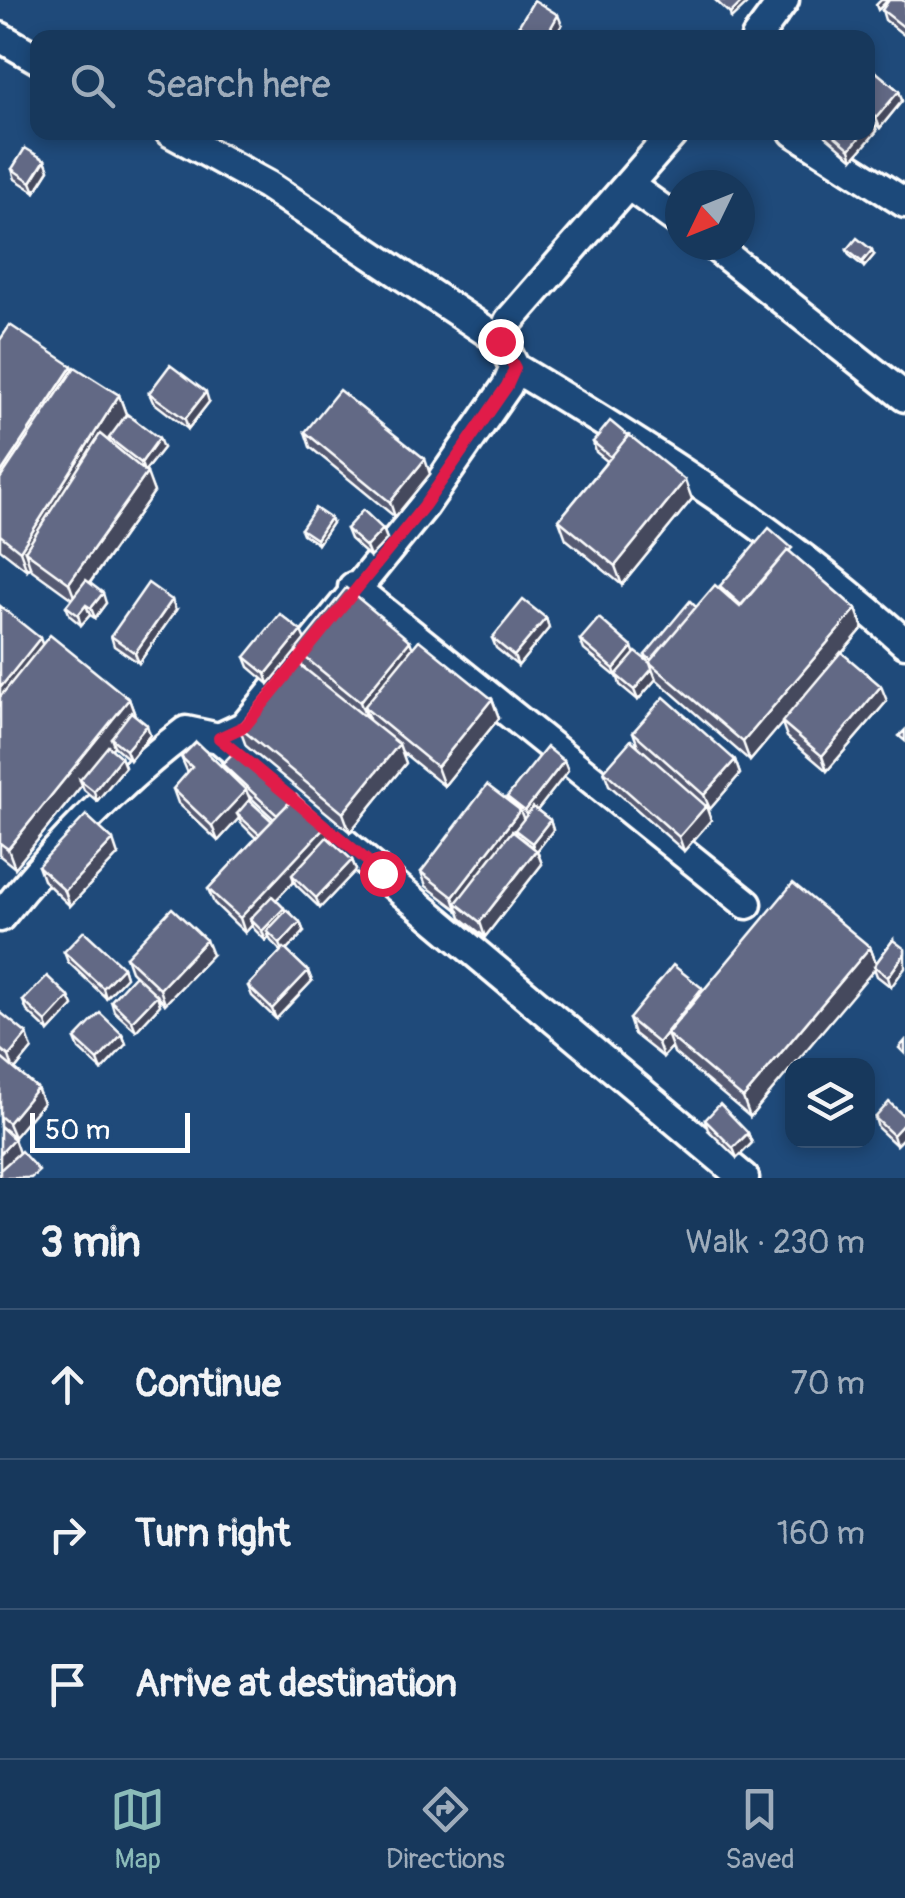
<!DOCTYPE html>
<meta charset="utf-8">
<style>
:root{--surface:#17385c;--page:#203f62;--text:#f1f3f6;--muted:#9eacbb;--line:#365272;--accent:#8bbbb9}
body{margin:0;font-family:Pangolin,sans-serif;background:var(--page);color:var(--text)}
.controls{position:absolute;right:30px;bottom:30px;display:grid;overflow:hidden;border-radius:20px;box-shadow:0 5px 15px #0003}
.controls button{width:90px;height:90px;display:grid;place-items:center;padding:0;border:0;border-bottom:2px solid var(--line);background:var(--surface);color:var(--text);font:50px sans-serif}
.compass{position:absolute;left:665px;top:170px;width:90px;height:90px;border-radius:50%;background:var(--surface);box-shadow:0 5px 15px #0003;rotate:227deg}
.scale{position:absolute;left:30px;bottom:25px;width:160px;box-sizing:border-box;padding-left:10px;border:5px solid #fff;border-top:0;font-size:28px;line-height:35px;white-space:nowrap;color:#fff;-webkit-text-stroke:8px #1f4a7a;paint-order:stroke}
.stop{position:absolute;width:30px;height:30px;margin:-22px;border:8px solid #e11d48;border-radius:50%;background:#fff}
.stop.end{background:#e11d48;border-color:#fff;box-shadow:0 2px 10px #0008}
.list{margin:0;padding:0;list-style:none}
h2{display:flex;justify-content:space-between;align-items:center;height:130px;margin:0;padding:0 40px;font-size:42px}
h2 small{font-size:32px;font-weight:400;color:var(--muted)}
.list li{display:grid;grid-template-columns:65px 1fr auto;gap:30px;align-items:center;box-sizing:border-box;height:150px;padding:0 40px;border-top:2px solid var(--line)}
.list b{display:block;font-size:38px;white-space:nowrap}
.list em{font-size:32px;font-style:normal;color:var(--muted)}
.icon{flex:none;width:55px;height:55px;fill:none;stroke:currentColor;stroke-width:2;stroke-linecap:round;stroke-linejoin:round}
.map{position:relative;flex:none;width:905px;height:1178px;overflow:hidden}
.search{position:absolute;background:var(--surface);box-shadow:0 5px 15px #0003;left:30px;right:30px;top:30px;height:110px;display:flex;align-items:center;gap:25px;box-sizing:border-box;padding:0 35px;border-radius:20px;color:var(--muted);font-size:38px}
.sheet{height:580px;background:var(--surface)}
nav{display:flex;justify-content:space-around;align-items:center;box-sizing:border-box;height:140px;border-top:2px solid var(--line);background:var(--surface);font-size:28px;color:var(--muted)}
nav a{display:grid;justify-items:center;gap:5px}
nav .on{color:var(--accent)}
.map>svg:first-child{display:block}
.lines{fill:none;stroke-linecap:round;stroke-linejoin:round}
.minor-casing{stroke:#fff;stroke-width:35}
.minor{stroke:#1f4a7a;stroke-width:28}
.wall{fill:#545a72;stroke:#fff;stroke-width:2.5;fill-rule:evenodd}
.shaded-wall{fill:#454a5d;stroke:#fff;stroke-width:2.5}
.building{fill:#626985;stroke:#fff;stroke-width:2.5}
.route{stroke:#e11d48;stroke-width:12}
</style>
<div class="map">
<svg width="905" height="1178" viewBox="0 0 905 1178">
<rect width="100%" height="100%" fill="#1f4a7a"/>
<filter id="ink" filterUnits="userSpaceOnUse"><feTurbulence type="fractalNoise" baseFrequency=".01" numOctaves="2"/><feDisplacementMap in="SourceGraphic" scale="20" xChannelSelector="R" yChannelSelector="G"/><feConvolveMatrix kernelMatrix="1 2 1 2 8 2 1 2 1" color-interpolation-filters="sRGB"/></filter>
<g filter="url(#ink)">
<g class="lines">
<defs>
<path id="minor" d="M0 37 38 59
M756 38 784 0
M170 132 267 185 501 341
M794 132 905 203
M628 185 680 222
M713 245 905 397
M515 368C652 450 786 535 905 643
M353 587 747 904
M219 738 744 1178
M0 917C55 848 115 785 186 731L219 738 245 726 424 506 507 386 515 368 501 341 509 321 674 132"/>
</defs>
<!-- minor casing -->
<use href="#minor" class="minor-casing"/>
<!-- minor -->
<use href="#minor" class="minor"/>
</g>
<!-- wall -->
<path class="wall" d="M905 2V36L885 20 882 10Z
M519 25H562L554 38H528L523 35Z
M868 66 899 91 902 101 880 128 873 122 877 131 853 159 826 136 825 132H868Z
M45 160 49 170 35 192 15 179 12 169Z
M847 250 874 255 864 267 849 255Z
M0 340 72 366 73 370 119 395 126 414 163 448 145 471 154 492 90 583 106 603 95 618 90 615 81 625 70 616 66 606 72 599 32 570 30 566 27 570 0 549Z
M149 393 209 402 188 429 153 402Z
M305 432 430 474 395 517 310 447Z
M628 436 692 499 622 585 566 539 559 520 607 461 596 452 593 442Z
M332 523 318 544 303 534 301 529Z
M346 529H383L387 539 370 557 350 539Z
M796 557 856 609 863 628 842 653 887 701 827 771 787 737 782 723 750 761 656 679 638 700 620 685 618 678 584 650 580 640 635 654 647 660 645 655 696 607 722 591 720 586Z
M0 606 42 645 129 699 135 715 150 735 130 760 114 746 111 749 121 757 125 767 97 801 84 790 82 785 15 868 0 856Z
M176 610 139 663 114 646 111 636Z
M546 618 549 628 518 666 496 648 492 638Z
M304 640 413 647 492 699 499 718 444 786 401 751 406 763 350 832 246 746 239 727 302 665 296 651 269 684 249 667 245 657Z
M633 732 735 760 740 774 710 809 706 807 711 820 684 851 609 785 604 771 638 746Z
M181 757 224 769 222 764 333 840 331 841 352 860 356 870 320 908 296 885 294 881 276 900 284 908 286 912 300 922 304 932 286 951 308 971 312 981 276 1019 252 996 248 986 281 951 271 941 269 937 266 941 254 929 252 925 245 933 214 903 208 889 256 838 241 823 239 818 218 841 178 803 173 789 188 773ZM248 795 274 819 272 821 251 802Z
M564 761 568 771 537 810 550 820 553 830 537 851 542 864 485 937 461 918 459 911 426 886 421 872 509 802 507 797Z
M118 855 70 906 43 880 38 866Z
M893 940 891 987 877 976 874 968 750 1117 674 1053 672 1047 663 1057 634 1034 629 1019 703 991 870 947 876 963Z
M64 952 123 967 126 977 106 998 68 962Z
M212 955 165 1004 157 996 160 1005 136 1031 114 1011 111 1001 135 975 131 971 126 957Z
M69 997 73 1006 49 1032 27 1011 23 1001Z
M0 1012 32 1049 15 1070 37 1088 43 1103 14 1137 0 1126Z
M122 1034 126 1044 102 1070 79 1049 75 1039Z
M905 1117V1136L896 1145 878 1128 875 1118Z
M705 1120 748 1133 752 1143 737 1158 708 1130Z"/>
<!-- shaded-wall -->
<path class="shaded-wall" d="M744 0H747L748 3 731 19 730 14Z
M881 0H888L878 10 876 5Z
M558 15 562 25 554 38H545Z
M899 91 902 101 880 128 876 118Z
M873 121 877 131 853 159 850 149 864 132H868V128Z
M45 160 49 170 35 192 31 182Z
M872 250 874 255 864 267 862 262Z
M72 366 79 385 0 494V474Z
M206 392 209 402 188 429 185 419Z
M119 395 126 414 35 558 25 551 30 566 27 570 20 551Z
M159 438 163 448 144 472 141 463Z
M425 459 430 474 395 517 390 502Z
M147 473 154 492 76 602 69 583Z
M685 480 692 499 622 585 615 566Z
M330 518 332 523 318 544 316 539Z
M383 529 387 539 370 557 366 547Z
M103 593 106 603 95 618 91 608Z
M172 600 176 610 139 663 135 653Z
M86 605 90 615 81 625 78 615Z
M856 609 863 628 750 761 743 742Z
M546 618 549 628 518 666 514 656Z
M301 631 305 640 269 684 266 674Z
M40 638 47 657 0 716V688Z
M410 641 417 660 364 707 369 719 367 721 360 702Z
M632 647 636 657 616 675 617 679 614 669Z
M652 669 656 679 638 700 634 690Z
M881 686 887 701 827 771 822 756Z
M129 699 136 718 111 738 114 746 84 783 80 780 82 785 15 868 8 849Z
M492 699 499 718 444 786 437 767Z
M147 725 150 735 130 760 126 750Z
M399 744 406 763 350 832 343 813Z
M121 757 125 767 97 801 94 791Z
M735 760 740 774 710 809 704 795Z
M564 761 568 771 529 821 525 811Z
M246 790 252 804 237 814 239 818 218 841 212 826Z
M706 806 711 820 684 851 679 837Z
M520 810 526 825 515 830 517 836 456 903 458 912 453 897Z
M550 820 553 830 537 851 542 864 485 937 480 922 535 852 532 843Z
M327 825 333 840 296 879 292 875 294 881 254 923 250 919 252 925 245 933 240 918Z
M113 840 118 855 70 906 65 891Z
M352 860 356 870 320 908 316 898Z
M284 908 288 917 267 931 269 937 266 941 262 931Z
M300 922 304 932 284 953 280 944Z
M206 940 212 955 165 1004 160 989Z
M870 947 877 966 750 1117 743 1098Z
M905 953V968L891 987 888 977Z
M123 967 126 977 106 998 103 988Z
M308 971 312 981 276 1019 272 1009Z
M702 988 707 1003 667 1034 672 1047 663 1057 658 1043Z
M157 995 160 1005 136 1031 132 1021Z
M69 997 73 1006 49 1032 46 1022Z
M27 1034 32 1049 14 1071 9 1056Z
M122 1034 126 1044 102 1070 98 1060Z
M37 1088 43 1103 14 1137 8 1123Z
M905 1122V1136L896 1145 893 1135Z
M748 1133 752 1143 737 1158 733 1148Z
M14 1139 19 1153 0 1174V1154Z"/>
<!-- building -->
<path class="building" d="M534 0 558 15 545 38H540L519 25Z
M715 0H744L730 14Z
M889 0H902L905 2V28L882 10Z
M868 65 899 91 876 118 868 110Z
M868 116 873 121 868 128Z
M830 132H864L850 149Z
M25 148 45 160 31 182 12 169Z
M857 238 872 250 862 262 847 250Z
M10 325 72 366 0 474V340Z
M170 365 206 392 185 419 149 393Z
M75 367 119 395 20 551 0 535V479Z
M339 390 425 459 390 502 305 432Z
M127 414 159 438 141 463 109 438Z
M610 421 628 436 611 457 593 442Z
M100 434 147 473 69 583 25 551Z
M629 435 685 480 615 566 559 520Z
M315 508 330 518 316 539 301 529Z
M363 510 383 529 366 547 346 529Z
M769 528 792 548 789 551 788 550 741 605 720 586Z
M788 550 856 609 743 742 649 662 715 585 740 607Z
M86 580 103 593 91 608 86 605 78 615 66 606Z
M148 583 172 600 135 653 111 636Z
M346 588 410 641 360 702 296 650Z
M523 600 546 618 514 656 492 638Z
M690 601 696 607 651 660 645 655Z
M0 606 40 638 0 688Z
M280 614 301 631 266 674 245 657Z
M599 618 632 647 614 669 580 640Z
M50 635 129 699 8 849 0 843V697Z
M419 640 492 699 437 767 364 707Z
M636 652 650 663 652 669 634 690 616 675Z
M841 652 881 686 822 756 782 722Z
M294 660 399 744 343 813 239 727Z
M664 697 735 760 704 795 633 732Z
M131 712 147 725 126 750 111 738Z
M905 730V741L899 736Z
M631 740 706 806 679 837 604 771Z
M196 742 246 790 212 826 173 789 192 767 181 757Z
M108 746 121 757 94 791 80 780Z
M547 747 564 761 525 811 507 797Z
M237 749 291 801 277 815 222 764Z
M487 785 520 810 453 897 421 872Z
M296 795 327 825 240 918 208 889Z
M249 800 272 821 259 834 237 814Z
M533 807 550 820 532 843 515 830Z
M86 815 113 840 65 891 38 866Z
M512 831 536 850 480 922 456 903Z
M327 837 352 860 316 898 292 875Z
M793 883 870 947 743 1098 667 1034Z
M272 896 284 908 262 931 250 919Z
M172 908 206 940 160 989 126 957Z
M287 910 300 922 280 944 267 931Z
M84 931 123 967 103 988 64 952Z
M893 940 905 949V953L888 977 874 966Z
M284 948 308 971 272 1009 248 986Z
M673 965 702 988 658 1043 629 1019Z
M135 975 157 995 132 1021 111 1001Z
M47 976 69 997 46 1022 23 1001Z
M0 1012 27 1034 9 1056 0 1049Z
M100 1013 122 1034 98 1060 75 1039Z
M905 1041V1054L899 1048Z
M0 1057 37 1088 8 1123 0 1116Z
M889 1102 905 1117V1122L893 1135 875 1118Z
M720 1104 748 1133 733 1148 705 1120Z
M0 1126 14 1139 0 1154Z
M21 1151 39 1171 31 1178H0V1170Z"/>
</g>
<g class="lines" filter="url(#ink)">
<!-- route -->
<path class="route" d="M382 873 219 738 245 726 424 506 507 386 515 368 500 341"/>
</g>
</svg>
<div class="controls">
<button><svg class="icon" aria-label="layers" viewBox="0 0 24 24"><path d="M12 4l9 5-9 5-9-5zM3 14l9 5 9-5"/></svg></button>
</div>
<svg class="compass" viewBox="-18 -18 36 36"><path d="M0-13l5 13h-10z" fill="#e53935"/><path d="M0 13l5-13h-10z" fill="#9eacbb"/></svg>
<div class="scale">50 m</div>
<div class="stop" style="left:382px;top:873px"></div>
<div class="stop end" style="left:500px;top:341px"></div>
<div class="search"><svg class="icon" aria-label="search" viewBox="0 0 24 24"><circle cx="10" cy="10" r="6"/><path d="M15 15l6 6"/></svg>Search here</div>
</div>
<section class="sheet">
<h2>3 min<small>Walk · 230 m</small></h2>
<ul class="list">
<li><svg class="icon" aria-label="ahead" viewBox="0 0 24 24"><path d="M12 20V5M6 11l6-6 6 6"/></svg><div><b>Continue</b></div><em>70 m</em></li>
<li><svg class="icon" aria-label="right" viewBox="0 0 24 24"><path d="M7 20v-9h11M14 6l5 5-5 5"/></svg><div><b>Turn right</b></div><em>160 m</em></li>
<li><svg class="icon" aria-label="arrive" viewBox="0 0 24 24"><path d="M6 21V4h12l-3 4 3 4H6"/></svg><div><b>Arrive at destination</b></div></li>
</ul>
</section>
<nav>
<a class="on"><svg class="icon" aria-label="map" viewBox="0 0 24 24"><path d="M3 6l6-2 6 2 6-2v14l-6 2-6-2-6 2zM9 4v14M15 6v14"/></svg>Map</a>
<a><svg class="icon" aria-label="directions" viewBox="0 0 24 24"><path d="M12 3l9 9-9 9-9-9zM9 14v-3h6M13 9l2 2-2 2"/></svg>Directions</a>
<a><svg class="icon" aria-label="saved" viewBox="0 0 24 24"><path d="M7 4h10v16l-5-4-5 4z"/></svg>Saved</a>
</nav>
